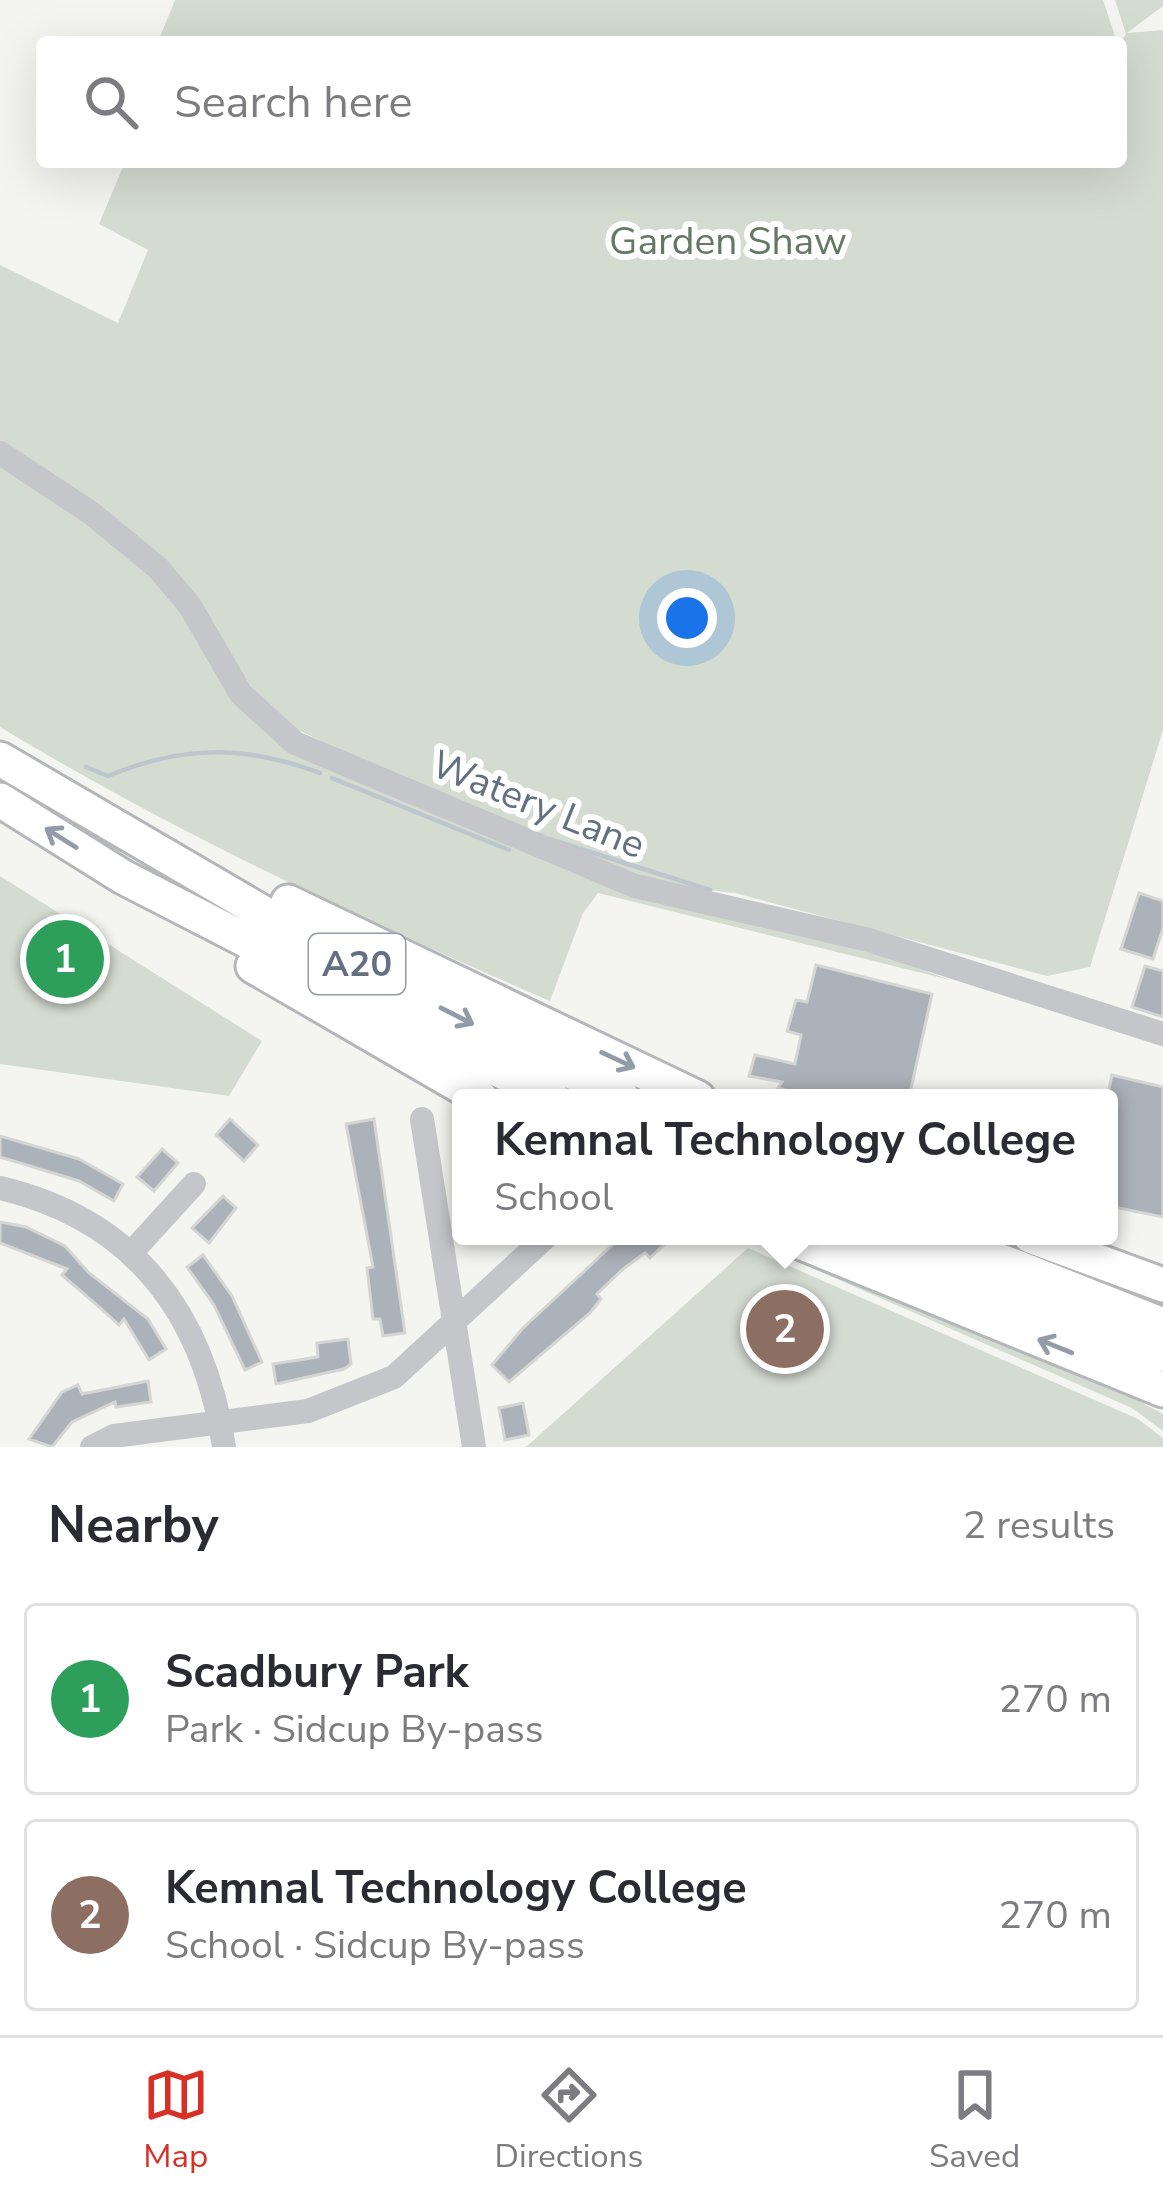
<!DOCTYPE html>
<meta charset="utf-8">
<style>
:root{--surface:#fff;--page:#f7f7f7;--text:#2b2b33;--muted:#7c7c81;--line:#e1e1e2;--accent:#d93025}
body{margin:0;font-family:"Nunito Sans",sans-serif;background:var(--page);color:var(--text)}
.you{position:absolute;left:687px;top:618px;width:42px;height:42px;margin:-30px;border:9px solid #fff;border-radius:50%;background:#1a73e8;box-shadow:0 0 0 18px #1a73e833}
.badge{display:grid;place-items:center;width:78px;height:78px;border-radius:50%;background:var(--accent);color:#fff;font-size:39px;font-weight:700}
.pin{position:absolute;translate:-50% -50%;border:6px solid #fff;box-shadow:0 3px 12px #0006}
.popup{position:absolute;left:452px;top:1089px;width:666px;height:156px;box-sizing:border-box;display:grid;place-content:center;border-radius:12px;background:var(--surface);filter:drop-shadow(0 3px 9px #0005);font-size:39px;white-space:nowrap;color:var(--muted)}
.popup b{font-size:45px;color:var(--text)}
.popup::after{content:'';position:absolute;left:50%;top:100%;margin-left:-24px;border:24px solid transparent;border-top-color:var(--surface)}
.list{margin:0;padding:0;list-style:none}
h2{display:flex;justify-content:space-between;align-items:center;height:156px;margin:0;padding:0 48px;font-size:51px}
h2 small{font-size:39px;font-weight:400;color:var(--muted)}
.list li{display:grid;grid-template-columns:78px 1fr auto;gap:36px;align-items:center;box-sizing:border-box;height:192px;margin:0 24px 24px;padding:0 24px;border:3px solid var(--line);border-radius:12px}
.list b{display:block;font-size:45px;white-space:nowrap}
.list p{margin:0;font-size:39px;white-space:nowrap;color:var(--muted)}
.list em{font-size:39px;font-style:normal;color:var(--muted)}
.icon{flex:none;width:66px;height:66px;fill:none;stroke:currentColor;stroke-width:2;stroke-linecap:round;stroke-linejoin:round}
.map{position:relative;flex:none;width:1163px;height:1447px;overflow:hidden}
.search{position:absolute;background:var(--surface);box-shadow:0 12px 48px #0002;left:36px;right:36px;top:36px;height:132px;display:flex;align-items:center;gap:30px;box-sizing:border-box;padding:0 42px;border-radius:12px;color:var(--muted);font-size:45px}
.sheet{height:588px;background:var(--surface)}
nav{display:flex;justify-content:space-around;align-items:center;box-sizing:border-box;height:168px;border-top:3px solid var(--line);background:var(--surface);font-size:33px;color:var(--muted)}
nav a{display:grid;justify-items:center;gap:6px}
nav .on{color:var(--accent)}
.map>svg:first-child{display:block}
.green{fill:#d4dbd1}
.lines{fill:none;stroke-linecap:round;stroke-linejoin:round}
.stream{stroke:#bdc6cc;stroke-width:4.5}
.building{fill:#acb2b9;stroke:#d5d6d3;stroke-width:3}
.highway-casing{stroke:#b4b6ba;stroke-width:39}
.minor{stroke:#c4c6ca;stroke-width:24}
.highway{stroke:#fff;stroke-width:33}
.oneway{stroke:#929ba8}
.labels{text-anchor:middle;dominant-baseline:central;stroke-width:12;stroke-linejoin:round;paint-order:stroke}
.shield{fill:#fff;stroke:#929ba8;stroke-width:3}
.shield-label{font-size:36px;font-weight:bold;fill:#637082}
.park-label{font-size:39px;fill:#647962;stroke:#fff}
.street-label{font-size:39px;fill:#637082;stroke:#fff}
</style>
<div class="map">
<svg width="1163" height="1447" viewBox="0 0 1163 1447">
<rect width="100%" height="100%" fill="#f4f5f0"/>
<!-- green -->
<path class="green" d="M175 0H1103L1117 42H158Z
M1115 0H1163V6L1127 33 1163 30V730L1090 967 1047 976 735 893 647 883 384 772 266 714 195 602 0 444V265L118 323 148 250 99 224 125 162H1121V42L1126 34Z
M0 463 123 548 182 610 257 725 633 893 870 950 950 980 598 893 583 913 550 1001C361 919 177 834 0 727Z
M0 876 262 1041 229 1096 0 1064Z
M748 1248 1138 1419 1163 1438V1447H526Z
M773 1251 1137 1400 1163 1414V1431L1132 1408Z"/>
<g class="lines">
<!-- stream -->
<path class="stream" d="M86 767 108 776C182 745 245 745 320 773
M332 778 509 850
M549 839 710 890"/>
</g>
<!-- building -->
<path class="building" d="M1139 893 1163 901V928L1153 959 1121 949Z
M816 965 932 994 909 1098H814L778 1088 782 1082 749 1076 755 1055 795 1064 801 1035 787 1031 796 1000 807 1002Z
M1145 966 1163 971V1017L1132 1007Z
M1112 1075 1163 1087V1217L1109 1206 1107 1098Z
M230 1119 258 1145 244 1161 216 1135Z
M374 1119 405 1333 383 1336 380 1319H373L367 1268 373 1267 346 1124Z
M0 1136 79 1159 123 1184 114 1201 79 1181 0 1157Z
M162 1149 178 1163 154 1191 137 1177Z
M223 1196 236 1208 209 1243 192 1228Z
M0 1222 26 1227 65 1246 89 1273 148 1319 166 1349 149 1360 124 1319 119 1325 105 1312 62 1275 67 1269 0 1243Z
M622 1236H673L650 1258 645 1253 622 1270 597 1294 601 1299 590 1313 509 1382 492 1365 523 1328Z
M203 1255 232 1296 262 1362 245 1370 214 1305 187 1267Z
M348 1339 351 1364 344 1369 276 1384 273 1364 318 1357 317 1343Z
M148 1381 151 1402 116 1407 115 1402 72 1422 52 1447 29 1439 62 1392 78 1385 82 1394Z
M523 1403 529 1435 505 1440 499 1408Z"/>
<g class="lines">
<defs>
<path id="highway" d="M0 759 272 918 623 1098
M0 800 123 877 553 1098
M288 902 698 1098
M253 966 481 1098
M785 1236 1163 1390
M861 1236 1163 1355
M938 1236 1163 1325
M1030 1236 1163 1285"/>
</defs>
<!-- highway casing -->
<use href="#highway" class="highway-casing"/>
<!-- minor -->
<path class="minor" d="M0 453 91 513 158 568 190 606 241 694 295 743 635 886 869 940 1163 1034
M422 1119 474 1447
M0 1188C135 1220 204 1314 224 1447
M131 1253 194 1184
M92 1447 114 1436 308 1411 394 1377 547 1236"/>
<!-- highway -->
<use href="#highway" class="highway"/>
</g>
<!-- one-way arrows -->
<defs><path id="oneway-shaft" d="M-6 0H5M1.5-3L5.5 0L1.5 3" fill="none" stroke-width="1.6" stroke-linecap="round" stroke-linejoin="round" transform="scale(3)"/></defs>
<g class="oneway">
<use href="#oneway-shaft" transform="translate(61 838) rotate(-148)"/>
<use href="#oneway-shaft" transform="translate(457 1016) rotate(27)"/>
<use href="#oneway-shaft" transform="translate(618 1060) rotate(25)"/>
<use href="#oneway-shaft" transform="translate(1055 1346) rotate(-158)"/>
</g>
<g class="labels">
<!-- shield labels -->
<rect class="shield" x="309" y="934" width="96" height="60" rx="9"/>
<g class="shield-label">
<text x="357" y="964">A20</text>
</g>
<!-- park labels -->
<g class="park-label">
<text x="728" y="241">Garden Shaw</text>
</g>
<!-- street labels -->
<g class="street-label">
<text transform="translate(538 805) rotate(22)">Watery Lane</text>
</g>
</g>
</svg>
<div class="you"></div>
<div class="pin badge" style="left:65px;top:959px;background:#2e9e5b">1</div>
<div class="pin badge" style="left:785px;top:1329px;background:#8d6e63">2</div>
<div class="popup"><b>Kemnal Technology College</b>School</div>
<div class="search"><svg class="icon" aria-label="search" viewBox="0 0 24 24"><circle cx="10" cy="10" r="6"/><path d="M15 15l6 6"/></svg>Search here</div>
</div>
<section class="sheet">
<h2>Nearby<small>2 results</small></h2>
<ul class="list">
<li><span class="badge" style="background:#2e9e5b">1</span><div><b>Scadbury Park</b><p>Park · Sidcup By-pass</p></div><em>270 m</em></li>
<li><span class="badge" style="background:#8d6e63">2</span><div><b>Kemnal Technology College</b><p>School · Sidcup By-pass</p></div><em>270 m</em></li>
</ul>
</section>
<nav>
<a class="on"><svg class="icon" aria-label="map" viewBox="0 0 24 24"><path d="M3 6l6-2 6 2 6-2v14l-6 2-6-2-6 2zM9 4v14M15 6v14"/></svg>Map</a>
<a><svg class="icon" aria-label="directions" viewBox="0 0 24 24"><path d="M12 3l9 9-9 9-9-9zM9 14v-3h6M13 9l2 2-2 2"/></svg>Directions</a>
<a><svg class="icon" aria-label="saved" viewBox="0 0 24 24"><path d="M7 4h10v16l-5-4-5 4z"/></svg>Saved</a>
</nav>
